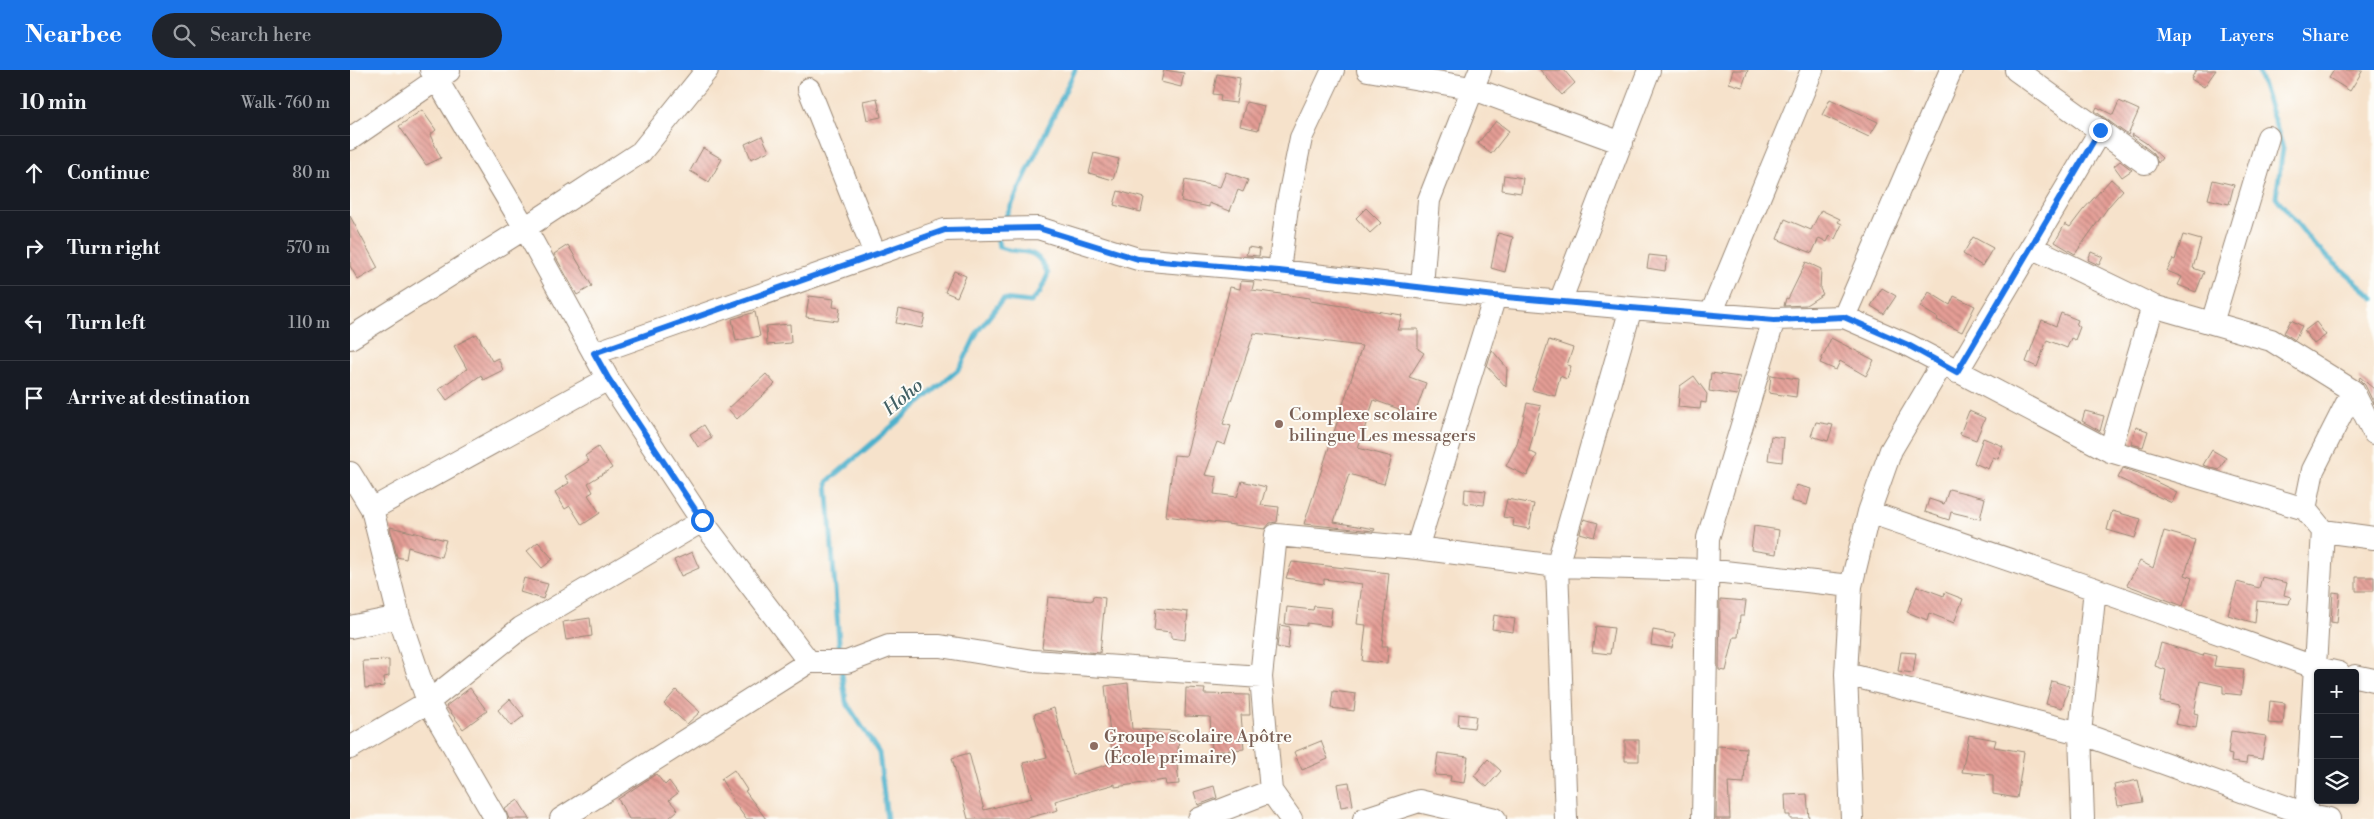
<!DOCTYPE html>
<meta charset="utf-8">
<style>
:root{--surface:#171b24;--page:#20242c;--text:#f1f3f6;--muted:#9ea1a6;--line:#363941;--accent:#1a73e8}
body{margin:0;font-family:"Libre Bodoni",serif;background:var(--page);color:var(--text)}
.controls{position:absolute;right:15px;bottom:15px;display:grid;overflow:hidden;border-radius:5px;box-shadow:0 1px 4px #0004}
.controls button{width:45px;height:45px;display:grid;place-items:center;padding:0;border:0;border-bottom:1px solid var(--line);background:var(--surface);color:var(--text);font:25px sans-serif}
.stop{position:absolute;width:15px;height:15px;margin:-11px;border:4px solid #1a73e8;border-radius:50%;background:#fff}
.stop.end{background:#1a73e8;border-color:#fff;box-shadow:0 1px 5px #0008}
.list{margin:0;padding:0;list-style:none}
h2{display:flex;justify-content:space-between;align-items:center;height:65px;margin:0;padding:0 20px;font-size:21px}
h2 small{font-size:16px;font-weight:400;color:var(--muted)}
.list li{display:grid;grid-template-columns:32px 1fr auto;gap:15px;align-items:center;box-sizing:border-box;height:75px;padding:0 20px;border-top:1px solid var(--line)}
.list b{display:block;font-size:19px;white-space:nowrap}
.list em{font-size:16px;font-style:normal;color:var(--muted)}
.icon{flex:none;width:28px;height:28px;fill:none;stroke:currentColor;stroke-width:2;stroke-linecap:round;stroke-linejoin:round}
.map{position:relative;flex:none;width:2024px;height:749px;overflow:hidden}
header{display:flex;align-items:center;gap:30px;box-sizing:border-box;height:70px;padding:0 25px;background:var(--accent);color:#fff}
header strong{font-size:24px}
nav{display:flex;gap:28px;margin-inline-start:auto;font-size:18px}
.search{width:350px;height:45px;background:var(--page);display:flex;align-items:center;gap:12px;box-sizing:border-box;padding:0 18px;border-radius:28px;color:var(--muted);font-size:19px}
main{display:flex}
aside{flex:1;background:var(--surface)}
.map>svg:first-child{display:block}
.lines{fill:none;stroke-linecap:round;stroke-linejoin:round}
.stream{stroke:#4db1cc;stroke-width:5}
.building{fill:url(#building-back-hatch)}
.minor-casing{stroke:#988674;stroke-width:24}
.minor{stroke:#fff;stroke-width:22}
.route{stroke:#1a73e8;stroke-width:6}
.education-dot{fill:#8d6e63;stroke:#fdfcf7;stroke-width:2}
.labels{text-anchor:middle;dominant-baseline:central;stroke-width:4;stroke-linejoin:round;paint-order:stroke}
.education-label{font-size:18px;fill:#785e54;stroke:#fdfcf7;text-anchor:start}
.water-label{font-size:19px;font-style:italic;fill:#426064;stroke:#fdfcf7}
</style>
<header>
<strong>Nearbee</strong>
<div class="search"><svg class="icon" aria-label="search" viewBox="0 0 24 24"><circle cx="10" cy="10" r="6"/><path d="M15 15l6 6"/></svg>Search here</div>
<nav><a>Map</a><a>Layers</a><a>Share</a></nav>
</header>
<main>
<aside>
<h2>10 min<small>Walk · 760 m</small></h2>
<ul class="list">
<li><svg class="icon" aria-label="ahead" viewBox="0 0 24 24"><path d="M12 20V5M6 11l6-6 6 6"/></svg><div><b>Continue</b></div><em>80 m</em></li>
<li><svg class="icon" aria-label="right" viewBox="0 0 24 24"><path d="M7 20v-9h11M14 6l5 5-5 5"/></svg><div><b>Turn right</b></div><em>570 m</em></li>
<li><svg class="icon" aria-label="left" viewBox="0 0 24 24"><path d="M17 20v-9H6M10 6l-5 5 5 5"/></svg><div><b>Turn left</b></div><em>110 m</em></li>
<li><svg class="icon" aria-label="arrive" viewBox="0 0 24 24"><path d="M6 21V4h12l-3 4 3 4H6"/></svg><div><b>Arrive at destination</b></div></li>
</ul>
</aside>
<div class="map">
<svg width="2024" height="749" viewBox="0 0 2024 749">
<defs>
<pattern id="building-back-hatch" width="6" height="6" patternUnits="userSpaceOnUse" patternTransform="scale(1.25)"><rect width="6" height="6" fill="#e49d95"/><path d="M-1 5l2 2M0 0l6 6M5-1l2 2" fill="none" stroke="#ba8079"/></pattern>
</defs>
<rect width="100%" height="100%" fill="#fdfcf7"/>
<filter id="ink" filterUnits="userSpaceOnUse"><feTurbulence type="fractalNoise" baseFrequency=".02" numOctaves="2"/><feDisplacementMap in="SourceGraphic" scale="10" xChannelSelector="R" yChannelSelector="G"/><feConvolveMatrix kernelMatrix="1 2 1 2 8 2 1 2 1" color-interpolation-filters="sRGB"/></filter>
<filter id="wash" filterUnits="userSpaceOnUse"><feTurbulence type="fractalNoise" baseFrequency=".0096" numOctaves="4" result="noise"/><feDisplacementMap in="SourceGraphic" scale="20" xChannelSelector="R" yChannelSelector="G"/><feGaussianBlur stdDeviation="1.12" result="paint"/><feColorMatrix in="noise" values="0 0 0 0 0 0 0 0 0 0 0 0 0 0 0 0 0 1.4 0 .05"/><feComposite in="paint" operator="in"/></filter>
<g filter="url(#wash)">
<rect width="100%" height="100%" fill="#f6e2cb"/>
<g class="lines">
<!-- stream -->
<path class="stream" d="M1908 0 1933 78 1926 127 1965 176 2024 228
M653 153 725 0
M490 586 477 412 610 298 628 261 653 229 681 232 690 222 698 204C684 172 674 187 649 177L647 165
M491 597 496 632 529 683 537 749"/>
</g>
<g id="blocks">
<!-- building -->
<path class="building" d="M814 0 834 3 831 17 811 12Z
M1190 0H1214L1225 13 1212 25Z
M1383 0H1398L1392 17 1379 13Z
M1846 0H1866L1854 17 1841 9Z
M1984 0H2013L2000 21 1979 8Z
M867 4 890 8 886 33 870 31 871 25 863 24Z
M527 28 531 47 517 50 513 31Z
M1480 29 1528 52 1519 67 1472 45Z
M1769 31 1789 40 1778 65 1745 41 1747 37 1763 45Z
M896 32 914 36 908 60 890 56Z
M72 40 86 60 80 65 91 88 76 95 49 56Z
M1146 51 1159 61 1141 84 1128 73Z
M1782 64 1796 73 1812 88 1808 93 1803 83 1781 66Z
M412 66 419 81 401 89 395 74Z
M353 78 372 89 359 112 340 101Z
M744 83 769 89 763 110 739 103Z
M1770 91 1782 100 1772 107 1764 96Z
M876 102 898 110 893 122 888 120 880 141 859 133V137L831 131 835 110 870 117Z
M1154 105 1173 108 1171 123 1152 120Z
M1761 109 1773 120 1759 136 1725 184 1705 172 1715 154 1720 157 1733 140Z
M1863 110 1884 115 1879 134 1858 129Z
M768 121 794 128 791 142 764 135Z
M1016 138 1031 153 1020 163 1006 148Z
M1471 140 1490 149 1488 152 1492 154 1485 169 1480 166 1477 172 1469 168 1462 183 1427 169 1435 149 1461 160Z
M0 146 28 198 8 210 0 196Z
M1148 163 1163 167 1155 202 1141 198Z
M1833 165 1851 170 1843 198 1854 202 1846 222 1828 215 1832 207 1817 201 1823 189 1825 190Z
M1623 167 1643 178 1632 196 1613 184Z
M218 175 242 216 227 225 204 184Z
M898 177 910 179 909 186 896 185Z
M1741 182 1753 187 1749 195 1738 190Z
M1299 185 1317 187 1315 201 1297 198Z
M1456 192 1471 199 1470 219 1473 224 1456 235 1434 236 1436 228 1438 229Z
M604 201 616 206 607 227 595 222Z
M891 211 904 212 902 220 960 228V231L1052 245 1047 259H1068V279L1074 283 1059 307 1076 313 1063 349 1048 344 1049 339 1024 330 1008 378 1042 387 1034 414 999 404 984 452 1025 459 1024 461 954 454 1012 276 904 263 873 354 881 356 875 375 867 372 855 405 867 407 864 424 887 427 892 411 916 417 911 435 929 437 927 452 920 453 915 459 816 446 824 385 836 386 880 217 890 219Z
M1532 218 1546 226 1534 244 1521 236Z
M1579 222 1600 235 1604 226 1625 236 1612 262 1587 250 1588 248 1570 237Z
M459 226 484 229 483 237 490 238 488 251 456 247Z
M549 239 575 245 572 258 546 253Z
M405 242 410 266 386 271 382 249Z
M1711 243 1728 250 1726 255 1730 257 1725 270 1721 268 1717 278 1697 270 1687 297 1676 292 1692 250 1706 256Z
M1941 250 1952 256 1945 270 1934 263Z
M1966 252 1976 265 1964 274 1954 261Z
M440 254 441 273 417 275 416 256Z
M127 264 142 291 148 288 153 300 133 310 131 305 97 330 89 319 117 299 104 276Z
M1481 268 1524 290 1516 306 1490 291 1486 300 1470 293Z
M1199 270 1223 278 1217 295 1221 296 1217 309 1210 306 1205 326 1182 320Z
M1142 280 1157 298 1156 317 1137 296Z
M1361 303 1390 307 1387 325 1359 321Z
M416 304 425 314 387 349 378 339Z
M1421 305 1448 309 1446 327 1419 323Z
M1344 306 1357 324 1356 333 1351 332 1350 339 1328 337 1330 316Z
M2010 307 2024 319V334L2015 315 2009 309Z
M1177 333 1191 336 1179 381 1187 385 1177 406 1156 396 1167 374Z
M1619 341 1635 348 1626 370 1610 364Z
M1735 341 1754 346 1750 361 1732 351Z
M1466 352 1483 355 1478 371 1461 366Z
M354 355 362 368 348 377 340 364Z
M1786 357 1798 361 1793 377 1781 374Z
M1421 366 1434 368 1432 392 1418 390Z
M1633 368 1653 376 1648 389 1643 387 1638 399 1624 393Z
M248 377 262 398 238 413 243 422 238 425 250 443 232 455 220 436 215 439 205 422 219 413 215 406 239 391 235 386Z
M1862 380 1876 388 1869 400 1853 395Z
M1773 398 1788 403 1827 422 1822 433 1768 408Z
M1446 415 1461 419 1457 435 1441 431Z
M1115 419 1136 421 1134 435 1114 433Z
M1599 419 1635 428 1630 449 1601 442 1599 450 1575 442 1579 429 1594 434Z
M1157 429 1184 434 1179 459 1163 456 1164 449 1153 447Z
M1762 441 1791 449 1785 468 1757 460Z
M1234 449 1248 453 1244 467 1230 463Z
M1404 456 1429 460 1426 484 1401 480Z
M40 457 96 470 91 487 58 477 56 489 47 487Z
M1814 461 1845 470 1835 505 1842 508 1833 536 1777 515 1790 491 1803 498Z
M188 472 203 489 192 498 177 481Z
M342 482 349 498 331 506 324 490Z
M942 492 1039 503 1032 576H1038L1037 593 1012 591 1016 555 1007 554 1012 514 974 509V514L936 508Z
M1912 507 1937 513 1934 525 1941 527 1939 534 1907 531 1905 553 1878 545 1887 512 1909 518Z
M2006 507H2024V521H2006Z
M174 508 198 514 193 529 170 522Z
M1567 516 1594 526 1595 522 1613 529 1604 553 1579 543 1577 550 1557 542Z
M1983 522 1990 523 1987 553 1981 552Z
M743 526 755 528 750 583 692 578 698 527 742 531Z
M1370 529 1396 531 1394 546H1390L1388 567H1384L1376 601 1369 600Z
M964 536 982 538 980 556 957 553V556L935 554 937 537 963 540Z
M806 538 838 542 835 570 821 568V562L804 560Z
M1144 545 1165 549 1163 562 1142 559Z
M240 548 242 566 216 570 213 552Z
M930 555 940 557 938 579 927 577Z
M1246 556 1264 558 1260 584 1242 582Z
M1303 560 1325 564 1322 578 1301 575Z
M1811 573 1853 586 1854 583 1866 586 1864 596 1894 599 1891 625 1873 623V616L1850 611 1844 643 1848 644 1846 658 1825 654 1829 636 1810 632 1816 600 1805 596Z
M1551 582 1566 583 1563 603 1548 601Z
M39 590V606L34 607 35 616 15 618 13 591Z
M1702 611 1719 616 1712 638 1696 634Z
M778 613 782 659 829 661 828 685H826L829 714 816 715 815 710 765 717V714L705 731 708 740 673 749H618L602 688 619 683 634 740 682 728 673 693 697 687 684 644 704 638 723 705 763 693 755 616Z
M120 618 137 641 113 659 96 636Z
M836 618 855 619 854 624 899 625 900 645H891L894 679 862 682 860 647 835 646Z
M326 620 350 642 337 654 314 634Z
M983 621 1006 624 1004 641 981 638Z
M160 629 174 646 161 656 148 640Z
M1920 631 1935 633 1933 654 1918 653Z
M1109 644 1126 646 1124 658 1108 656Z
M1881 661 1916 666 1912 689 1897 687 1896 694 1881 692 1882 685 1878 684Z
M1619 665 1646 670 1644 677 1674 682 1667 728 1643 724V705L1612 702Z
M1275 670H1289V691H1275Z
M971 671 978 689 952 700 944 682Z
M1367 676 1396 678 1394 713 1378 712 1380 749H1366Z
M1088 683 1118 687 1114 713 1100 711 1101 706 1085 705Z
M1138 689 1151 701 1137 717 1124 706Z
M384 700 397 720 395 721 416 749H396L381 728 382 727 371 709Z
M306 704 315 715 319 711 328 723 319 730 328 740 318 749H279L268 729Z
M1788 710 1793 732 1768 736 1764 715Z
M999 712 1003 735 991 737 987 714Z
M864 716 867 728 848 735 844 722Z
M1457 724 1459 749H1440V745H1436L1435 725Z
M168 730 180 749H159L155 739Z"/>
</g>
</g>
<g filter="url(#ink)">
<use href="#blocks" fill-opacity="0" stroke="#988674" stroke-width="1"/>
<g class="lines">
<defs>
<path id="minor" d="M81 0 175 158 258 309 352 451 459 592
M1018 0 1121 18 1272 73
M1666 0 1795 93
M459 19 525 184
M0 69 99 1
M1681 177 1803 236 1921 270 2003 321 2024 363
M929 201 937 137 951 68 983 0
M1072 216 1079 130 1130 0
M1210 232 1299 0
M1361 244 1462 0
M1494 247 1601 0
M1862 253 1918 67
M0 268 175 158 291 82 357 0
M245 283 595 160 688 158 788 189 929 201 1145 226 1281 238 1424 249 1494 247 1558 275 1760 381 1955 439 1973 461 1956 749
M1607 302 1750 61
M1760 381 1803 236
M0 403 22 439 49 547 78 632 146 749
M22 439 258 309
M1955 439 1963 400 2003 321
M1519 442 1745 519 1967 598 1989 603
M1973 461 2024 468
M1067 478 1145 226
M0 557 49 547
M1496 604 1730 663 1956 744 1979 749
M2005 606 2024 610
M0 678 78 632 171 558 352 451
M211 749 459 592H497L539 576H590L683 591 911 607
M849 749 921 721
M941 749 921 721 911 607 926 465 1067 478 1207 496 1356 500 1501 516
M1014 749 1069 731 1145 749
M1216 749 1207 496 1281 238
M1353 749 1358 468 1424 249
M1502 749 1496 604 1501 516 1519 442 1541 380 1592 294
M1733 749 1730 663 1745 519"/>
</defs>
<!-- minor casing -->
<use href="#minor" class="minor-casing"/>
<!-- minor -->
<use href="#minor" class="minor"/>
</g>
</g>
<g class="lines" filter="url(#ink)">
<!-- route -->
<path class="route" d="M352 450 258 308 244 283 595 160 688 158 788 189 929 201 1145 226 1281 238 1424 250 1494 247 1558 275 1607 302 1750 60"/>
</g>
<!-- markers -->
<g class="education-dot">
<circle cx="929" cy="354" r="5"/>
<circle cx="744" cy="676" r="5"/>
</g>
<g class="labels">
<!-- education labels -->
<g class="education-label">
<text x="939" y="344">Complexe scolaire<tspan x="939" dy="21">bilingue Les messagers</tspan></text>
<text x="754" y="666">Groupe scolaire Apôtre<tspan x="754" dy="21">(École primaire)</tspan></text>
</g>
<!-- water labels -->
<g class="water-label">
<text transform="translate(553 327) rotate(-40)">Hoho</text>
</g>
</g>
</svg>
<div class="controls">
<button>+</button>
<button>−</button>
<button><svg class="icon" aria-label="layers" viewBox="0 0 24 24"><path d="M12 4l9 5-9 5-9-5zM3 14l9 5 9-5"/></svg></button>
</div>
<div class="stop" style="left:352px;top:450px"></div>
<div class="stop end" style="left:1750px;top:60px"></div>
</div>
</main>
